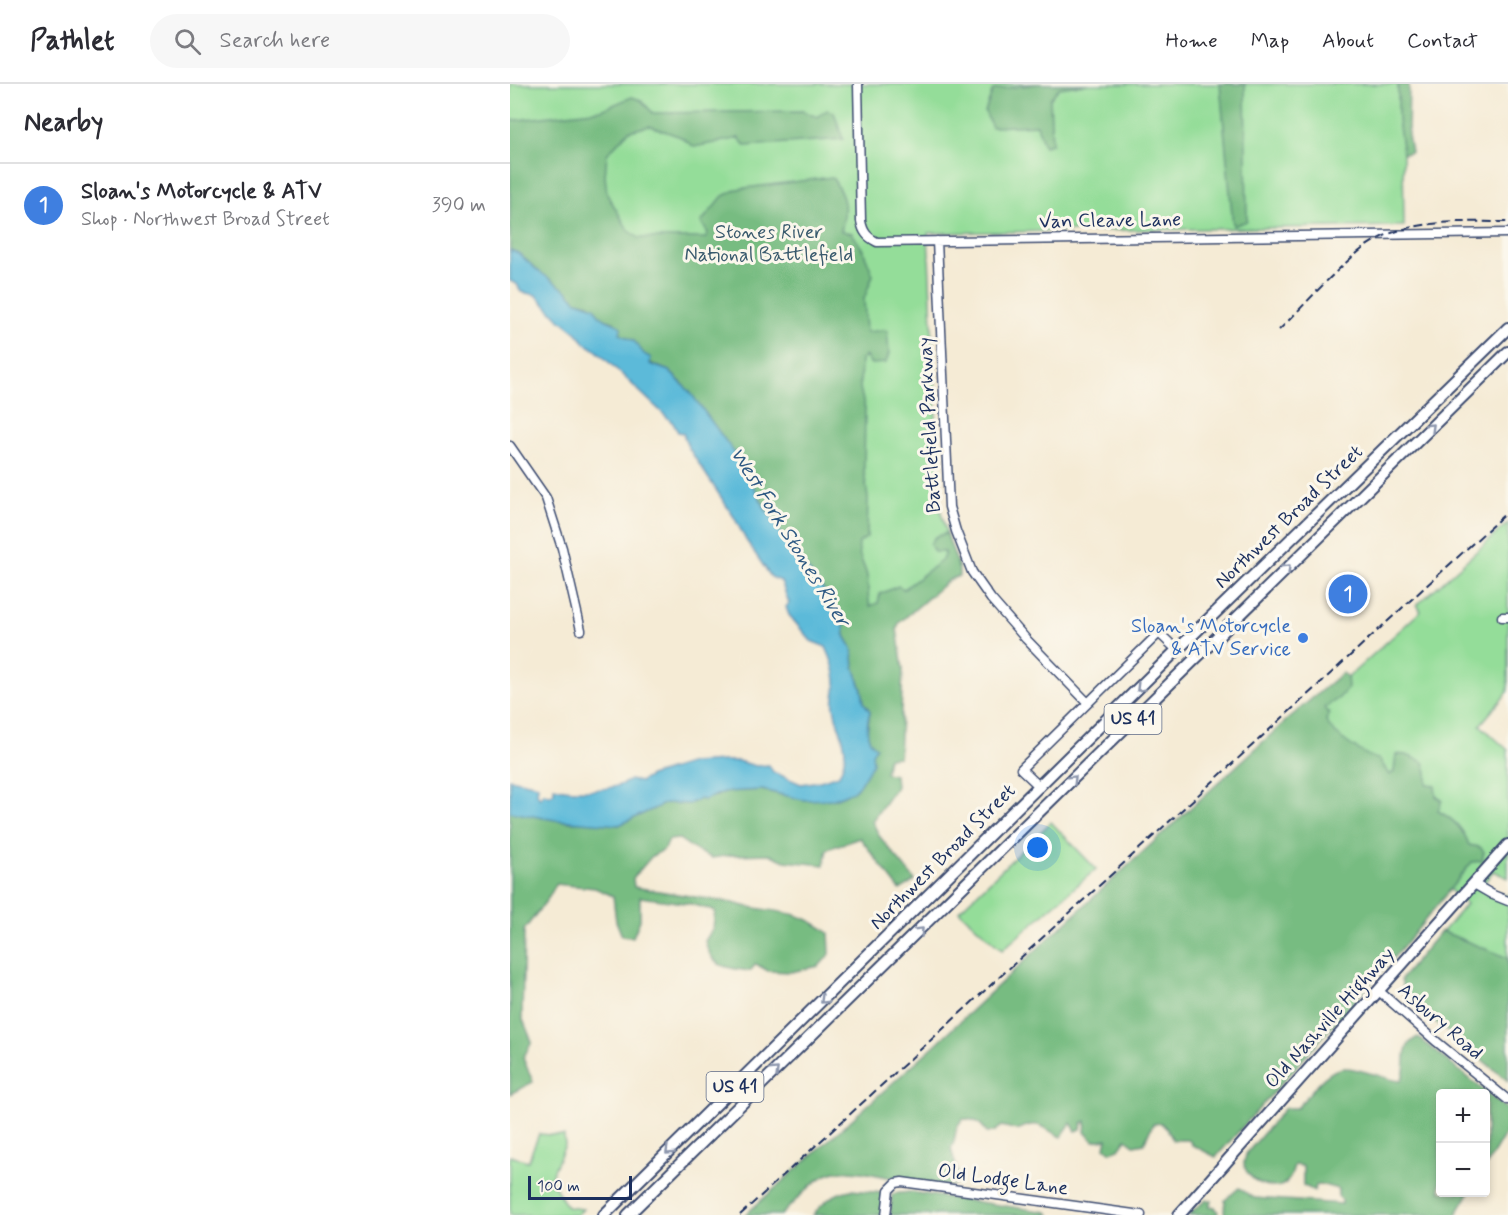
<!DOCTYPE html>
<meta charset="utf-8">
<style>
:root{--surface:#fff;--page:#f7f7f7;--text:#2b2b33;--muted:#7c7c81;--line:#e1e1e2;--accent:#0b8043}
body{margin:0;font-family:Mynerve,sans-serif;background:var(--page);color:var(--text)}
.controls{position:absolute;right:18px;bottom:18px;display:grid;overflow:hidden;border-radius:6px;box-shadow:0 3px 9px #0003}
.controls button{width:54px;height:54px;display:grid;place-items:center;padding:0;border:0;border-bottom:2px solid var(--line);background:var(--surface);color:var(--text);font:30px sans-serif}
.scale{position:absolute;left:18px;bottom:15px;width:104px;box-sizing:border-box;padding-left:6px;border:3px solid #1b2f5e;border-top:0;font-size:16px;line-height:21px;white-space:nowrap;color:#1b2f5e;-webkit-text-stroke:4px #fbf7ec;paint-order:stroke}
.you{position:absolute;left:528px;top:764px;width:21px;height:21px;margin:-15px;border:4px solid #fff;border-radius:50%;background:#1a73e8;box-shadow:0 0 0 9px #1a73e833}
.badge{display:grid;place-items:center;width:39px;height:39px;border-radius:50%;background:var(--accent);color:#fff;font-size:20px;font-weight:700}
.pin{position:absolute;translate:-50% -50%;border:3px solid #fff;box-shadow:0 2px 6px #0006}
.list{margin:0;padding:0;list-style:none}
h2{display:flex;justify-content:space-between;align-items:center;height:78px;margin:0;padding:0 24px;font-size:26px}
h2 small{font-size:20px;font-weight:400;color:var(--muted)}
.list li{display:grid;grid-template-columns:39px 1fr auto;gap:18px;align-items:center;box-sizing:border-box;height:84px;padding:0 24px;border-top:2px solid var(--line)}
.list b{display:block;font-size:22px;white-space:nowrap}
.list p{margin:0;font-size:20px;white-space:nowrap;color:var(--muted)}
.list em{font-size:20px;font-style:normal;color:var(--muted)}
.icon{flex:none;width:33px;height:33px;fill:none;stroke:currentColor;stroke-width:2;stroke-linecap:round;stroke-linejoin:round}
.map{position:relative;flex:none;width:998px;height:1131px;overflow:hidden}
header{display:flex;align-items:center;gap:36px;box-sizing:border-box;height:84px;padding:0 30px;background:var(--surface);border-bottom:2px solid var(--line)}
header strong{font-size:28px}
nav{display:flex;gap:33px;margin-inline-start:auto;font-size:21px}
.search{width:420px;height:54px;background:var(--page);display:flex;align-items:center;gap:15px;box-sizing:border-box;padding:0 21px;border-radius:33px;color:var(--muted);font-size:22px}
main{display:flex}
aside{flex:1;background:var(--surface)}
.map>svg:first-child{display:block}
.green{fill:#94dd99;stroke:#58867c;stroke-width:1.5}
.forest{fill:#77bc81;stroke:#497670;stroke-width:1.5}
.water{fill:#5bbad9;stroke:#3b749c;stroke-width:1.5}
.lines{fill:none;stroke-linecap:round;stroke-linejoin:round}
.minor-casing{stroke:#3c4b70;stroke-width:11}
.major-casing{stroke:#3c4b70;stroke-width:14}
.minor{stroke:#fff;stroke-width:8}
.major{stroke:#fff;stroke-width:10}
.rail{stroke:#1b2f5e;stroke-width:2;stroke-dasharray:9 4.5;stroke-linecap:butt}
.oneway{stroke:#8d97ae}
.shop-dot{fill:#3f7fe0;stroke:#fbf7ec;stroke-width:2}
.labels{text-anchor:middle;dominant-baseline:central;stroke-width:6;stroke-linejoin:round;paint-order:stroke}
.shield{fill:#fbf7ec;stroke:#5e6b89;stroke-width:1.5}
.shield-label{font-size:18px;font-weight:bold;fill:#1b2f5e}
.street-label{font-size:20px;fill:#1b2f5e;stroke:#fbf7ec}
.park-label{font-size:20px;fill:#395a6d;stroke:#fbf7ec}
.shop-label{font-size:20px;fill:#366cbe;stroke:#fbf7ec;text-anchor:end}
.water-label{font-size:21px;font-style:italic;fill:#2e5983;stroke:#fbf7ec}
</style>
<header>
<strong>Pathlet</strong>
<div class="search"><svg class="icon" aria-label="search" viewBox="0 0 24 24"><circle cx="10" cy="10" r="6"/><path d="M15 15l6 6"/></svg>Search here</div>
<nav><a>Home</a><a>Map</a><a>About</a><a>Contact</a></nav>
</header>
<main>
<aside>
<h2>Nearby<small></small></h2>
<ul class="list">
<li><span class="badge" style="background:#3f7fe0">1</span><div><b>Sloan's Motorcycle &amp; ATV</b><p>Shop · Northwest Broad Street</p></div><em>390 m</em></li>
</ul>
</aside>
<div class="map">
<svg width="998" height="1131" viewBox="0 0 998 1131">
<rect width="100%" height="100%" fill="#fbf7ec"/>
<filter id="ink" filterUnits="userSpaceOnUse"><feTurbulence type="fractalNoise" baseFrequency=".0167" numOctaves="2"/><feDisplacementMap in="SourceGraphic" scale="12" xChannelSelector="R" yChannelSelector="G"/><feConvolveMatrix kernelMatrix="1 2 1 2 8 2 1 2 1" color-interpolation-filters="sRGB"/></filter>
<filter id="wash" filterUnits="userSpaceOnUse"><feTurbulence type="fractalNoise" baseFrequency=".008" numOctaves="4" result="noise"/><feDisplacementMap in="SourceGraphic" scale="24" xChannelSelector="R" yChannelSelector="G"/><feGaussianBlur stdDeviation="1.35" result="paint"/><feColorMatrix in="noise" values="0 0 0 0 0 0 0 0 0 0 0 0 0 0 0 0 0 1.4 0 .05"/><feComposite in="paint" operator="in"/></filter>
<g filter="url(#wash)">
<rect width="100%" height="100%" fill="#f5ebd5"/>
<!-- green -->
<path class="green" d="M0 0H892L894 142 418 149 430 425 442 467 449 484 340 559 251 404 150 284 95 233 0 170Z
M998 439V608L970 641 998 666V794L983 787 972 802 996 812 998 810V890L926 856 956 820 770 655 911 527 907 521Z
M541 738 586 785 492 866 449 827Z
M29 1050 54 1052 55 1061 40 1095 57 1123 73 1125 67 1131H0V1072L18 1077Z"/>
<!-- forest -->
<path class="forest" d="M525 0H578L549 4 540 15 542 60 534 62 527 41 482 43 475 28 483 6Z
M710 0H735L737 137 723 142Z
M888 0H899L898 51 901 68 893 70 888 36Z
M122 13 131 16 143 29 293 27 307 33 317 26 324 28 333 55 235 62 229 54 184 63 171 53 140 42 119 47 97 70 95 92 97 110 118 146 129 154H196L198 149 191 138 213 112 227 105 322 93C336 115 337 122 331 147L342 149 353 166 363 191 354 215 356 248 377 246 379 269 376 279 361 280 355 272 351 276 350 304 355 325 354 387 358 414 357 453 349 459C347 474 354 478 357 492 359 502 357 512 360 522L368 519 370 510 388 502 394 505 432 476 435 468H424L420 460 425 453 437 449C440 463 450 478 449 492L439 496 389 539 387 545 393 585 389 673 378 674 375 689 385 691 386 703 362 737 370 753 405 796 390 806 350 754 317 765 314 781 275 777 259 770 222 771 202 774 187 767 169 755 159 756 155 765 142 772 123 794 124 803 223 819C262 831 283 821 319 849L320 870 309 882 281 888 258 887 246 880 240 887C215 883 202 885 195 857L203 844 205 827 182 820 130 813V836L123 853 112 852 106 837 103 812 85 804 46 800 39 813 14 846 12 933 22 958 13 974 23 998 0 1010V728L61 738 72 737 109 741 156 719 179 720 189 715 207 712 214 708 252 706 272 711 324 715 343 707 350 700 360 659 357 649 360 627 354 619 352 606 344 583 342 564 335 552 334 542 320 515 270 449 266 438 256 426 231 378 173 300 159 287 140 279 124 257 109 250 104 238 93 235 79 220 67 217 57 207 27 186 8 169 0 166V37L91 26Z
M832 589 837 592 838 604 829 614 814 624 819 628 816 637C824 652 853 671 870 676L879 691 884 688 886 670 896 671 914 678 917 688V700L925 701 926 712 932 716 928 727C942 734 954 746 959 761L970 763 974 768 972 777 962 778 899 856 706 1073 682 1061 679 1056H663L657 1045 651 1039 643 1040 634 1059 624 1061 616 1055 609 1065 601 1068 595 1063 597 1055 583 1057 575 1048 576 1037 572 1039 571 1045 566 1047 561 1039 551 1053C531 1043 529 1035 507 1046L492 1042 484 1048H477C470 1038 465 1035 453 1035 442 1046 448 1052 441 1065L448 1089 449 1099C414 1112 348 1075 316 1091 299 1100 285 1118 271 1131H235L425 961 528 864 779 634Z
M931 847 998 874V997L894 912 891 895Z
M908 953 998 1026V1045L976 1082V1010H930V1108L959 1109 946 1131H716L714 1128 715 1116 729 1104 744 1114 832 1120V1116L828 1112V1105L810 1100 806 1102 804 1107 793 1101V1082L784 1081C783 1085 782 1092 779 1095 768 1113 735 1097 734 1079 734 1076 736 1073 736 1070L775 1024H787C798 1012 818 982 836 984 843 984 852 987 859 989 870 991 879 996 891 997 900 981 887 964 908 953Z
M341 1106 373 1109 375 1116 373 1131H303C314 1118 323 1109 341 1106Z
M400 1108 537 1128 540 1131H380L382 1110Z
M696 1116 702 1117 699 1122 705 1123 708 1128 707 1131H678Z"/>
<!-- water -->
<path class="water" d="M0 166 8 169 27 186 57 207 67 217 85 223C89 237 101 236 111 243L110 250 124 257 134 270 141 274 140 280 159 287 180 308 231 378 256 426 266 438 270 449 320 515 334 542 335 552 342 564 344 583 352 606 354 619 360 627C357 639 354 655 366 663L362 670 363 679 350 700 343 707 324 715 294 716 252 706 214 708 194 716 189 715 179 720 156 719 109 741 45 736 0 728V695L28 701 27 709 30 714 34 709 40 711 44 708V703C64 708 102 708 120 696L130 698 140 692 182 679 214 677H228L246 682 259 681 263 688 291 700 310 697 329 691C343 661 328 650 324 623 322 614 326 608 326 599 326 587 321 574 316 563L301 557 279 531 276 523 279 519 271 497 261 493 236 456 224 433 178 363 173 349 168 348 163 339 87 267 75 259 67 249 47 233 26 211 11 208 7 200 0 197Z"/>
</g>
<g filter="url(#ink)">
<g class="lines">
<defs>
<path id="minor" d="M348 0 351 137C353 148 357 153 367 158L998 149
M427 157 439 423 446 447 462 488 481 515 516 555 578 619
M0 362 36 414 52 464 71 546
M992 533H998
M530 703 511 685 649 549 667 566
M964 800 983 811 998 817
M869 907 927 958 998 1016
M376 1131 379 1106 386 1099 392 1098 631 1131"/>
<path id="major" d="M94 1131 667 566 998 244
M118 1131 998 268
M669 1131 998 761"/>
</defs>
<!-- minor casing -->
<use href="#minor" class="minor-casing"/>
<!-- major casing -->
<use href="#major" class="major-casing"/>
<!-- minor -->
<use href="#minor" class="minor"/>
<!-- major -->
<use href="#major" class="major"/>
<!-- rail -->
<path class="rail" d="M769 246C796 220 825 185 855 163 895 134 952 138 998 138
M230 1131 998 427"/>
</g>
<!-- one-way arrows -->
<defs><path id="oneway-chevron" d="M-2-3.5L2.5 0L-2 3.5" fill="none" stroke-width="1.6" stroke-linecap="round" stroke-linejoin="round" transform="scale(1.5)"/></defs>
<g class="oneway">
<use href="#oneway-chevron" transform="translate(921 343) rotate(-44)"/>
<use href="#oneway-chevron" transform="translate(777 484) rotate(-45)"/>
<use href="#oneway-chevron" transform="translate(630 604) rotate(135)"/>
<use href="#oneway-chevron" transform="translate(563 695) rotate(-45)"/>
<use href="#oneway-chevron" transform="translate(410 847) rotate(-45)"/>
<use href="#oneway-chevron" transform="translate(314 916) rotate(136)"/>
<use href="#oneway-chevron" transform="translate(265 987) rotate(-44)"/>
<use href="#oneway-chevron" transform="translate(159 1067) rotate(136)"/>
</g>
</g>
<!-- markers -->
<circle class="shop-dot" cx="793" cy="554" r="6"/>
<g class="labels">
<!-- shield labels -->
<g class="shield">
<rect x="594.5" y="620" width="57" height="30" rx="4.5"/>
<rect x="196.5" y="988" width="57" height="30" rx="4.5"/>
</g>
<g class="shield-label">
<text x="623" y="635">US 41</text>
<text x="225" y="1003">US 41</text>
</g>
<!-- street labels -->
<g class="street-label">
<text transform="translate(600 137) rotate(-1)">Van Cleave Lane</text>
<text transform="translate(420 341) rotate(-93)">Battlefield Parkway</text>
<text transform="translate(779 433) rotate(-44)">Northwest Broad Street</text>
<text transform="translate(433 773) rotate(-45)">Northwest Broad Street</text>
<text transform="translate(820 934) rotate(-48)">Old Nashville Highway</text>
<text transform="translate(930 938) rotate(41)">Asbury Road</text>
<text transform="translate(493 1096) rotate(8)">Old Lodge Lane</text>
</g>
<!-- park labels -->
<g class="park-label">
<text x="259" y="148">Stones River<tspan x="259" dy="23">National Battlefield</tspan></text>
</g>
<!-- shop labels -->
<g class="shop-label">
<text x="781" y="542">Sloan's Motorcycle<tspan x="781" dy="23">&amp; ATV Service</tspan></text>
</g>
<!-- water labels -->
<g class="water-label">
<text transform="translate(280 453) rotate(58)">West Fork Stones River</text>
</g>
</g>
</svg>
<div class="controls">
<button>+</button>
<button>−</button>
</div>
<div class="scale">100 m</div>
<div class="you"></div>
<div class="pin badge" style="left:838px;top:510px;background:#3f7fe0">1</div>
</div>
</main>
